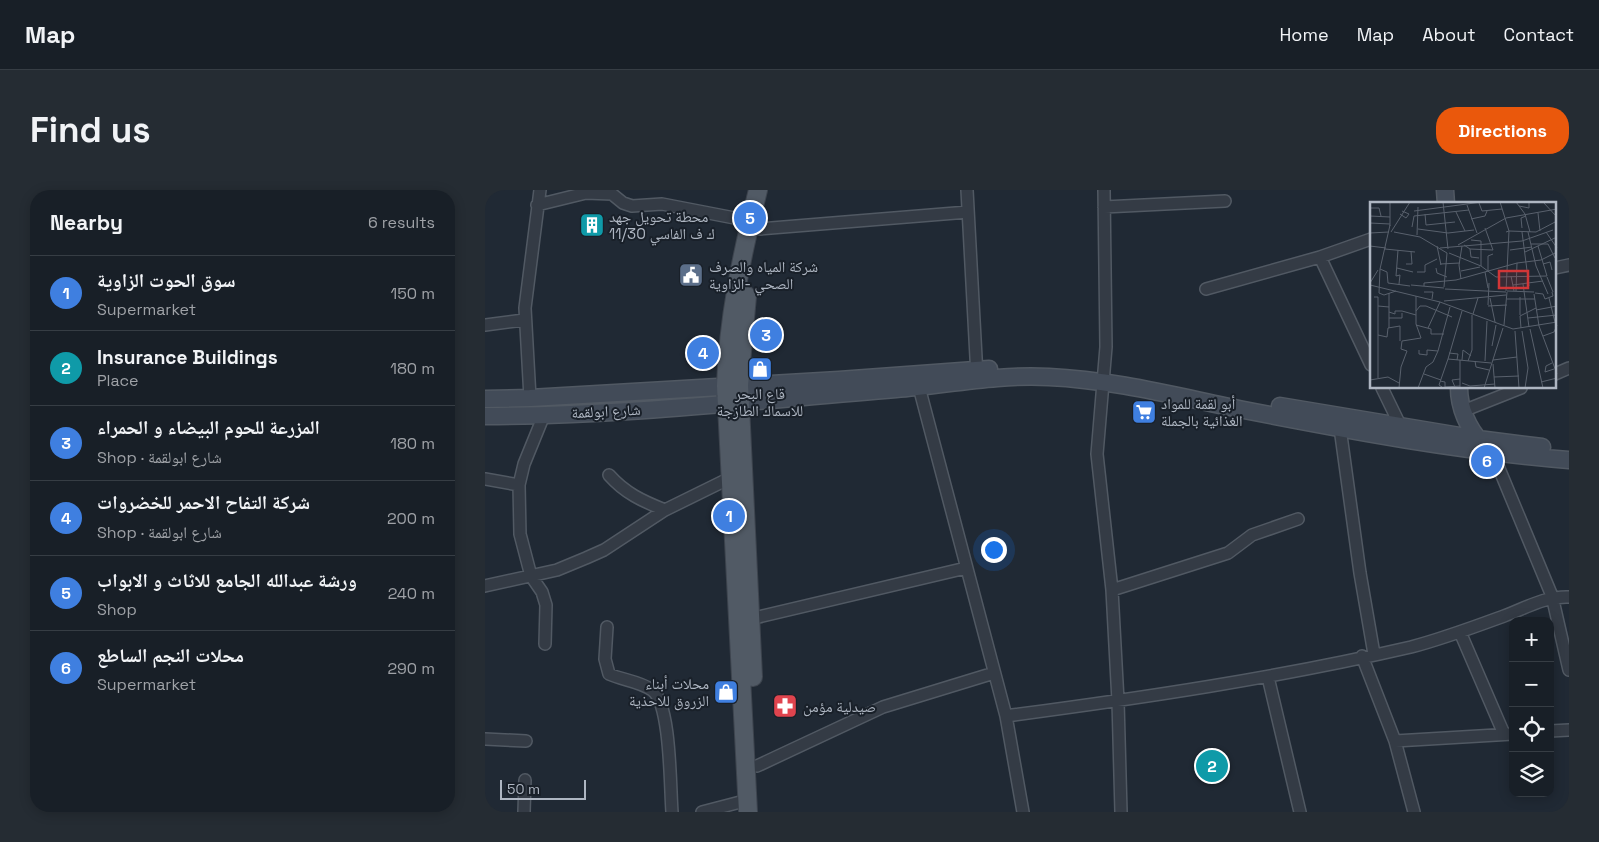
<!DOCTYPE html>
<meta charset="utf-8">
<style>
:root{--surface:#181f27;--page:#252c33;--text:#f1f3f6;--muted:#9fa2a7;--line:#363d44;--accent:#ea580c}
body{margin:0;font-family:"Space Grotesk","Noto Naskh Arabic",sans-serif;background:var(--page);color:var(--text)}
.controls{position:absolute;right:15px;bottom:15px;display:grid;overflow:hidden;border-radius:10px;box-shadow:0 2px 12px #0003}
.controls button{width:45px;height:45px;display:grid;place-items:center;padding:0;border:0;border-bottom:1px solid var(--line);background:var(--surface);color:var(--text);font:25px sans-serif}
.scale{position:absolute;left:15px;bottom:12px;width:86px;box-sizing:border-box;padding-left:5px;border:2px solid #aeb6c2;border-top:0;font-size:14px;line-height:18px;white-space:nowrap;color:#aeb6c2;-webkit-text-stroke:4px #192029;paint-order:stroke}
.you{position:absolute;left:508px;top:359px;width:18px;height:18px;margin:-12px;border:4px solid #fff;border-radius:50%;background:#1a73e8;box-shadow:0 0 0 8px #1a73e833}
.badge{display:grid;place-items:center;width:32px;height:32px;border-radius:50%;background:var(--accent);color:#fff;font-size:16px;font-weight:700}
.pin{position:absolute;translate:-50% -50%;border:2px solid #fff;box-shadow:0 1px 5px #0006}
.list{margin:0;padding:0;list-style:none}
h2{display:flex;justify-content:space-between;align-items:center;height:65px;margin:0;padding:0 20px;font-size:21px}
h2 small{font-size:16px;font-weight:400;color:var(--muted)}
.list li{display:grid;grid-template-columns:32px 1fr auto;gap:15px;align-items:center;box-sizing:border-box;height:75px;padding:0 20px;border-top:1px solid var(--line)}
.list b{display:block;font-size:19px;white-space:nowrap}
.list p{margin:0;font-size:16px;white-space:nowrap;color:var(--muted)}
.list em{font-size:16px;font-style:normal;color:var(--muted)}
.icon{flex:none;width:28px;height:28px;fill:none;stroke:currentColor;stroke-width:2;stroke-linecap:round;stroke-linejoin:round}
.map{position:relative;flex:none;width:1084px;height:622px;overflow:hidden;border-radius:20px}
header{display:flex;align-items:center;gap:30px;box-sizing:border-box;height:70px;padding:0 25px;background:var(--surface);border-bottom:1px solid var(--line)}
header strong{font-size:24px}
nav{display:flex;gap:28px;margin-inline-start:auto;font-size:18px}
.intro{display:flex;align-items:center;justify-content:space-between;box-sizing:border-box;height:120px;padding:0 30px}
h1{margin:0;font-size:35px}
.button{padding:12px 22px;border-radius:20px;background:var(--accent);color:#fff;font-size:18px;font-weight:700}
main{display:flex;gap:30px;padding:0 30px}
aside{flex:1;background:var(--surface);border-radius:20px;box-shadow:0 2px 12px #0003}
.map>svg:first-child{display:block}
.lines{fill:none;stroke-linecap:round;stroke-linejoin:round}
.street-casing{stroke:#515963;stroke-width:14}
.secondary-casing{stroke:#515963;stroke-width:19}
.primary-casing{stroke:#3d444e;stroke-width:20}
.street{stroke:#343b45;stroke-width:11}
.secondary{stroke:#424b58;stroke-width:16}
.primary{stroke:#515a65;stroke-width:18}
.labels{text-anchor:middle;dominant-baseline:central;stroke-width:4;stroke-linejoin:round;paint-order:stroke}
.poi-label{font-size:15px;fill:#aeb6c2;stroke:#192029;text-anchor:start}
.street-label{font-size:15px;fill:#aeb6c2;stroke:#192029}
.inset-road{fill:none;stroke:#59616d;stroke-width:1}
.view{fill:#d23637;fill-opacity:0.15;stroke:#d23637;stroke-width:2.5}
.inset-edge{fill:none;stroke:#aeb6c2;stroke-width:2.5}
</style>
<header>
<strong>Map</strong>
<nav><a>Home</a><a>Map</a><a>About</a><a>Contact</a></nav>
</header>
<div class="intro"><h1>Find us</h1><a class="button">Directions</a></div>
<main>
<aside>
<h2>Nearby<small>6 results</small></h2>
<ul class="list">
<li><span class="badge" style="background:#3f7fe0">1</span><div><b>سوق الحوت الزاوية</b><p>Supermarket</p></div><em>150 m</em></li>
<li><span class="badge" style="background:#0f9aa8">2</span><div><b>Insurance Buildings</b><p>Place</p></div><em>180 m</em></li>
<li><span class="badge" style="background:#3f7fe0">3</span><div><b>المزرعة للحوم البيضاء و الحمراء</b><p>Shop · شارع ابولقمة</p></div><em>180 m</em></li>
<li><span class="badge" style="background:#3f7fe0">4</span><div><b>شركة التفاح الاحمر للخضروات</b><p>Shop · شارع ابولقمة</p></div><em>200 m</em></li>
<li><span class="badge" style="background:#3f7fe0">5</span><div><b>ورشة عبدالله الجامع للاثاث و الابواب</b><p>Shop</p></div><em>240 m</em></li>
<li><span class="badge" style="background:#3f7fe0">6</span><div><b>محلات النجم الساطع</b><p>Supermarket</p></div><em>290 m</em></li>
</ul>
</aside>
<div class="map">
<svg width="1084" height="622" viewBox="0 0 1084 622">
<rect width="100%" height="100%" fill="#202934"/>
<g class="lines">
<defs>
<path id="street" d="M482 0 492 186
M619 0 621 157 612 264 627 400 633 511 636 622
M52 15 101 3 127 4 138 13 147 16 177 14 265 31
M619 17 740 11
M275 39 483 22
M835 67 886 175
M1070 78 1084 75
M721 99 835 67 886 49
M0 135 39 130
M1070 184 1084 178
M434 197 521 526 538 622
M897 198 915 235
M45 208 40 118 55 0
M978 221 1036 198
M59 225 39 274 34 295 35 344 46 386 57 402 61 415 60 454
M855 238 875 383 889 464
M1008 264 1067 406 1084 480
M124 285C140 303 157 311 180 320
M0 289 34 295
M0 396 72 380 101 368 119 360 180 320 245 288
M627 400 743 363 767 345 813 329
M265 429 481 378
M122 437 120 469 124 484C137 490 154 491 167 500 186 513 185 597 187 622
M975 442 1019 544
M877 466 910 551 929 622
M783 487 815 622
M521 526C657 508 792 488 926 457 957 449 989 437 1019 426 1041 418 1060 406 1084 407
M1065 541 1084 540
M0 549 41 551
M910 551 1028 544
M272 576 398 517 509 483
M39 622 40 590
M217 622 263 610"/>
<path id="secondary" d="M960 0 961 14
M974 198C974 217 983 239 997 253
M0 209 45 208 354 190 504 179
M795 216 993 249 1057 257
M0 226C137 226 274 210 411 199 461 195 513 184 564 187 630 190 694 207 759 220 867 241 974 261 1084 270"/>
<path id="primary" d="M262 106 254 195 268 487
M263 622 241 196C243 129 257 64 273 0"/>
</defs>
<!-- street casing -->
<use href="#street" class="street-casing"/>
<!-- secondary casing -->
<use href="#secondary" class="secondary-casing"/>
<!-- primary casing -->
<use href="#primary" class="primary-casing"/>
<!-- street -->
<use href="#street" class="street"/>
<!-- secondary -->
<use href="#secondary" class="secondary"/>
<!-- primary -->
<use href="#primary" class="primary"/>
</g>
<!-- icons -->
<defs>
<symbol id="building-square" viewBox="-11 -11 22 22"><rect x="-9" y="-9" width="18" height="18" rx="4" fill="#0f9aa8" stroke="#192029"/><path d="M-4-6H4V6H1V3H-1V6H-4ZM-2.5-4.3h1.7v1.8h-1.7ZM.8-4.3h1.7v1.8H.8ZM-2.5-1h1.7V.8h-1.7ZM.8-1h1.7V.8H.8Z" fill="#fff"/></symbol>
<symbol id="civic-square" viewBox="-11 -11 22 22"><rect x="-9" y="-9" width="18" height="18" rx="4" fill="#5c6f8a" stroke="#192029"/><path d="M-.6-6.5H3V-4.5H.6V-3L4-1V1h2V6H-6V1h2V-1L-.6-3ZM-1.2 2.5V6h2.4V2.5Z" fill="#fff"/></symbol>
<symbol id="shop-square" viewBox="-11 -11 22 22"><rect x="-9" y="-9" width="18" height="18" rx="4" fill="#3f7fe0" stroke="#192029"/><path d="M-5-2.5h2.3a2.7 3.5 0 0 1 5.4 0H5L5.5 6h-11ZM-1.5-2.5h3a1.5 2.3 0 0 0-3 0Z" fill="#fff"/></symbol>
<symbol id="supermarket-square" viewBox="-11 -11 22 22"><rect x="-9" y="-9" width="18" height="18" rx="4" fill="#3f7fe0" stroke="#192029"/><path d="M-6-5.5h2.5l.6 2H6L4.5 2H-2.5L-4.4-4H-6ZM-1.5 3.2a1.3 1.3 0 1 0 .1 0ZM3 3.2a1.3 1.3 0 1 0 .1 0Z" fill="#fff"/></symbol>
<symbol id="pharmacy-square" viewBox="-11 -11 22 22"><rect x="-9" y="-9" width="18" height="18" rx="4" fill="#e0444e" stroke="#192029"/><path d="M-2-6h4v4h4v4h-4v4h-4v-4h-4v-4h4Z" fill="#fff"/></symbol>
</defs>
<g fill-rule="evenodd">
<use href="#building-square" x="93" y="21" width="28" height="28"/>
<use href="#civic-square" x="192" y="71" width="28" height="28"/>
<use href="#shop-square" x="261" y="165" width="28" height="28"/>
<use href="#supermarket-square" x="645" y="208" width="28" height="28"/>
<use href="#shop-square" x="227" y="488" width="28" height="28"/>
<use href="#pharmacy-square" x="286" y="502" width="28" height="28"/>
</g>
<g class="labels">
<!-- poi labels -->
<g class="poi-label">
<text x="124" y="26">محطة تحويل جهد<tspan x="124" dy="17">11/30 ك ف الفاسي</tspan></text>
<text x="224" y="76">شركة المياه والصرف<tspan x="224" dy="17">الصحي -الزاوية</tspan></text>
<text x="275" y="203" text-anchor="middle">قاع البحر<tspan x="275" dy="17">للاسماك الطازجة</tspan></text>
<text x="676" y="213">أبو لقمة للمواد<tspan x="676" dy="17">الغذائية بالجملة</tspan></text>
<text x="224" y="493" text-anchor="end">محلات أبناء<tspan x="224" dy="17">الزروق للاحذية</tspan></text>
<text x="318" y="516">صيدلية مؤمن</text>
</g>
<!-- street labels -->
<g class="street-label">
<text transform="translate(121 221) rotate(-3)">شارع ابولقمة</text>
</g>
</g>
<!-- overview -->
<g transform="translate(885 12)">
<rect width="186" height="186" fill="#202934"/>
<path class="inset-road" d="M73 0 78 47M130 0 139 29 136 30M146 0 155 12 160 30M173 0 187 15M109 1 112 9 132 7M97 3 107 31M149 4 159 6V0M0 6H9L11 14M44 9 112 0M86 10 95 29M168 11 170 29M30 12 36 16 39 12 32 9M55 12 56 23 85 20M0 14 20 15M101 17 115 14 117 9M0 21 20 22M20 23 10 67 17 70 18 81 40 84M20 24V0M42 25 44 14 99 8M152 26 151 16 156 14M48 27 78 31M21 30 40 0M24 30 50 35 77 51M152 30 159 84M158 30 166 64 178 92M176 30 187 46M0 31 19 30M78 31 104 28M47 33 48 5M101 38 111 39V64M161 42H178L185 56M88 43 136 16 187 7M94 43 100 47 123 48 115 26M0 44 16 46M67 44 71 63M168 44 177 74M70 46 152 39 183 28M15 47 45 50M100 47 101 55 109 56M28 48 26 74 30 73 29 82M140 48 162 45M155 50 187 35M79 51 111 64 126 75 177 74M36 62H42L41 49M70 62 90 61M173 62 180 60 182 68M27 66 43 70M66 66 67 71 77 75M10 67 9 91 14 93 26 89M91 69 110 65M118 69V54L123 52M47 70H55V63L67 57M115 70 118 86M141 74 144 89M177 75 183 90M91 77 89 63 92 44M0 81 8 68M153 82 159 125M0 83 70 100 143 127 187 120M41 83 74 86M143 83 173 79M54 84V81L86 78 147 61 171 58 187 50M74 85 77 51M75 87 136 90M136 89 139 29 166 30 187 19M137 89 164 90M146 89 147 61M54 90H63L62 97M165 91 173 92 175 97 183 94 182 90M164 92 169 124 187 172M4 95H8V176M150 95V113M120 96 125 120M179 96 185 120M137 97H165M74 99 136 93M118 103 119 81M8 104 19 105V91M118 104 137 103M19 105V126M166 108 187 104M46 109 50 104H56L82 115M92 109 78 157 121 161M19 110 25 112V109H32L46 113M103 112 108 96M19 116H32V111M158 116 187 113M46 123 61 127V132H74M134 123 137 90M58 126 70 100M151 126 150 114 166 106M160 127 173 186M145 129 149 186M152 129 158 166 155 186M8 133 17 135 18 126 30 124V139M173 134 184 130 187 123M122 144 126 123M49 148V152L57 153V148L68 149M79 151 88 152 87 158M92 158 93 148 101 154M123 158 147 155M98 159 102 148V113M105 159 106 165 119 168M115 159 117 119M182 161 176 164 175 170 184 167M123 162 125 186M54 172 71 178M124 175 149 174M0 178 18 175 29 181M70 179 75 180V185L90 184M171 180 187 176M92 181 100 184 125 182M72 185 69 183 78 157M85 185 82 178 90 177M29 186 31 165 37 149 31 147 32 139 51 136 46 122V94M48 186 56 165 63 160 68 149 80 105M90 186V158M114 186 133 126"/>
<path class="view" d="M129 69H158V86H129Z"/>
<rect width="186" height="186" class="inset-edge"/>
</g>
</svg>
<div class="controls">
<button>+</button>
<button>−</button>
<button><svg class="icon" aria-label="locate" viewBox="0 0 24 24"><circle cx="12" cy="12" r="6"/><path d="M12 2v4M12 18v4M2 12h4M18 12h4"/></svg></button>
<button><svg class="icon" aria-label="layers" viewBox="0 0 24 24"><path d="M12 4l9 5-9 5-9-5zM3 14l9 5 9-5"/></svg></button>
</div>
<div class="scale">50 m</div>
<div class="you"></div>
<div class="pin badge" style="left:244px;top:326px;background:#3f7fe0">1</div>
<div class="pin badge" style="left:727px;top:576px;background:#0f9aa8">2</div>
<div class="pin badge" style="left:281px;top:145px;background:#3f7fe0">3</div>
<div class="pin badge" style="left:218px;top:163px;background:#3f7fe0">4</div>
<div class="pin badge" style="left:265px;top:28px;background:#3f7fe0">5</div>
<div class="pin badge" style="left:1002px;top:271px;background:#3f7fe0">6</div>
</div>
</main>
